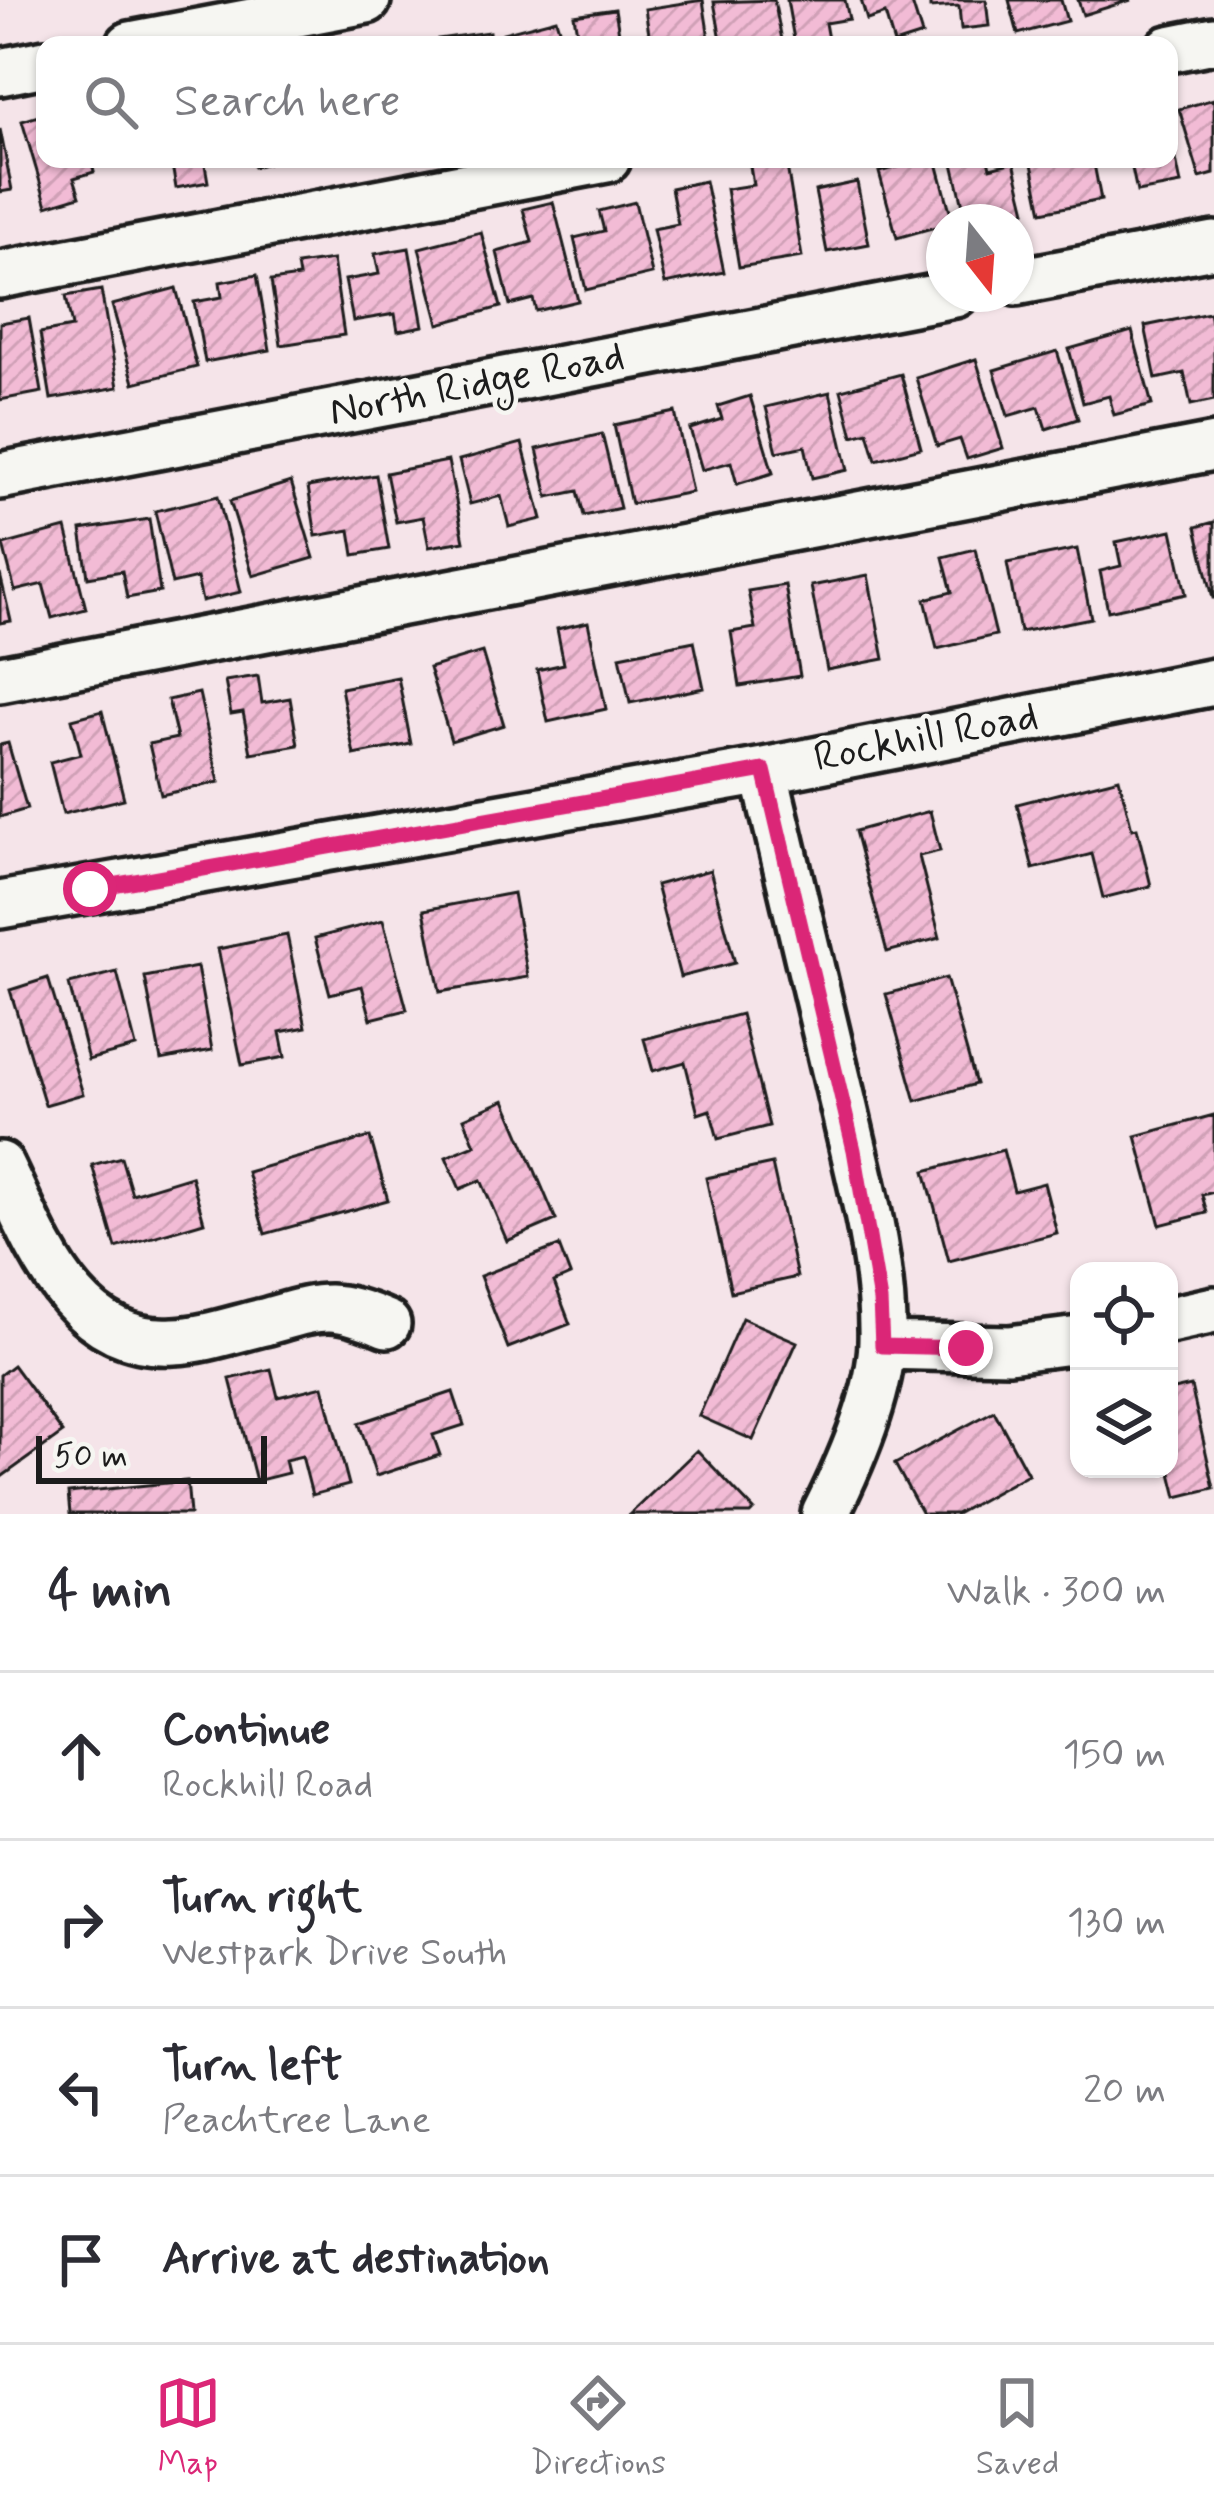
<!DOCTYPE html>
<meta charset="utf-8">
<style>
:root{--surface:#fff;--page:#f7f7f7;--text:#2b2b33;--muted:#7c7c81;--line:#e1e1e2;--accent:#db2777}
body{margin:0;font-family:Mynerve,sans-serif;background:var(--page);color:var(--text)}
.controls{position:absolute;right:36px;bottom:36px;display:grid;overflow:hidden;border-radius:24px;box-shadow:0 3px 9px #0004}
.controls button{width:108px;height:108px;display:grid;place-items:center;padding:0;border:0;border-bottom:3px solid var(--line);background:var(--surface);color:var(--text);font:60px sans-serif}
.compass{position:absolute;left:926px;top:204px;width:108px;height:108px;border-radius:50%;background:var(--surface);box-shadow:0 3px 9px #0004;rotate:163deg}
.scale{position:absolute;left:36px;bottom:30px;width:231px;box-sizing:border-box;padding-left:12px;border:6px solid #1c1c1c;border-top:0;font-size:33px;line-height:42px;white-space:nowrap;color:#1c1c1c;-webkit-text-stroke:9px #f6f6f2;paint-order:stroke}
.stop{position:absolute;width:36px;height:36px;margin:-27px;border:9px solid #db2777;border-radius:50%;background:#fff}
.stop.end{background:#db2777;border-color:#fff;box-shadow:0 3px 12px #0008}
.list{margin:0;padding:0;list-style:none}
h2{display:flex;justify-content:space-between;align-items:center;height:156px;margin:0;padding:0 48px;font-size:51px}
h2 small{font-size:39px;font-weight:400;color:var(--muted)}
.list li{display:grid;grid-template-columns:78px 1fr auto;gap:36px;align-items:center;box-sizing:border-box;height:168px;padding:0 48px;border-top:3px solid var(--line)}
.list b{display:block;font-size:45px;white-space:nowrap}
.list p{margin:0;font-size:39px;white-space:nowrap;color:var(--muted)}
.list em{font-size:39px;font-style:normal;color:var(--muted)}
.icon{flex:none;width:66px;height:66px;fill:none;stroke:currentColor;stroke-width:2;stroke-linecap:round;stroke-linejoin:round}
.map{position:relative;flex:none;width:1214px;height:1514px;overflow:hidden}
.search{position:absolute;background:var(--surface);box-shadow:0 3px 9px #0004;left:36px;right:36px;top:36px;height:132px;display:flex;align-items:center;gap:30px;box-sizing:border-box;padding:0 42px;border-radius:24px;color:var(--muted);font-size:45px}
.sheet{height:828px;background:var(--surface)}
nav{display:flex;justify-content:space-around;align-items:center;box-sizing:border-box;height:168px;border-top:3px solid var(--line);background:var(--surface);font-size:33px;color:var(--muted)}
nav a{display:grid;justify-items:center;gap:6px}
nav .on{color:var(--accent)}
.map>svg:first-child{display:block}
.building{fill:url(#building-hatch);stroke:#1c1c1c;stroke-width:3}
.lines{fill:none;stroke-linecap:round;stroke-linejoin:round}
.minor-casing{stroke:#1c1c1c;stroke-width:54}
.minor{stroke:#f6f6f2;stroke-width:45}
.route{stroke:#db2777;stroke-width:15}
.labels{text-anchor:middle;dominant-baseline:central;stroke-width:9;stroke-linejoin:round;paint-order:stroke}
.street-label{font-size:42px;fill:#1c1c1c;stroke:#f6f6f2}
</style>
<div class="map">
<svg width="1214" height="1514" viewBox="0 0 1214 1514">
<defs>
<pattern id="building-hatch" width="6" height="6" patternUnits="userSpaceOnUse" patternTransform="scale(3)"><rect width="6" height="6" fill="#f2bbd5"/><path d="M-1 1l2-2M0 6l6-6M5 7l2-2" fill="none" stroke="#cfa0b6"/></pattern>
</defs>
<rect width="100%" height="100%" fill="#f5e4e9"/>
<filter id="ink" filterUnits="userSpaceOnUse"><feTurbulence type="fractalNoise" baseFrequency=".00833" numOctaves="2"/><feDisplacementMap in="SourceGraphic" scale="24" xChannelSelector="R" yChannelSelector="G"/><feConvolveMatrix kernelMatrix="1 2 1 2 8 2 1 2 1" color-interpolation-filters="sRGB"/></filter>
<g filter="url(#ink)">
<!-- building -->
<path class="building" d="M703 0 710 45H651L645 9Z
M774 0 783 45H722L714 2Z
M787 0H845L849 19 825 23 829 45H795Z
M861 0H911L922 35 894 44 885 14 867 20Z
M930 0H986L989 26 961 29 959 6 930 8Z
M1009 0H1061L1067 21 1018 34Z
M1078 0H1131L1083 15Z
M615 9 621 45H579L574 15Z
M556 19 564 45H506L503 33Z
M489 32 490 45H439L438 39Z
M1214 99V174L1200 178 1179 109Z
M45 114V159H91L94 172 74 178 80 196 47 206 22 121Z
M1169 125 1181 184 1137 192 1130 159H1169Z
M0 129 12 190 0 192Z
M171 159H204L208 182 176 188Z
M252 159H284L254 167Z
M928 159H936L953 222 897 238 879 172Z
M952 159H988L990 168 1014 162 1026 211 967 222Z
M1031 159H1093L1101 200 1042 212Z
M786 160 802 257 739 267 726 189 753 185 750 166Z
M705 181 724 272 665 284 653 229 678 224 671 188Z
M857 182 869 244 827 252 815 191Z
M553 202 578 301 536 311 533 299 510 305 497 252 532 242 523 209Z
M635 202 652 274 586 290 574 238 604 231 599 211Z
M481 232 501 307 439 324 419 248Z
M409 248 423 326 398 331 395 314 353 321 345 280 379 274 375 254Z
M333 260 344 335 281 345 271 281 299 277 297 265Z
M257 275 270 350 205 362 194 302 222 297 220 282Z
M176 288 197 367 134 383 112 305Z
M101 290 118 387 51 399 40 333 72 327 66 296Z
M1209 313 1214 337V400L1191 405 1184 373 1156 379 1145 326Z
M29 318 42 392 0 400V323Z
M1132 331 1152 405 1114 415 1109 396 1083 403 1069 349Z
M1057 351 1078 419 1046 429 1039 407 1008 416 994 370Z
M976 359 1003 448 967 459 960 439 937 446 916 378Z
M901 374 921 448 876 460 868 432 853 436 841 390Z
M830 392 848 470 812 478 805 446 777 452 766 407Z
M750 396 773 473 737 484 731 462 702 470 690 429 722 419 718 406Z
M675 412 692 492 631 504 614 425Z
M602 434 620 508 584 516 578 491 548 497 537 449Z
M522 443 542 519 509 527 501 496 470 504 459 460Z
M448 461 464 541 429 547 423 517 396 522 386 473Z
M376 475 389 549 354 555 350 530 316 536 308 487Z
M291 482 314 558 253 576 230 501Z
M218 496 241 592 202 601 197 578 172 584 155 511Z
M149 519 160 592 127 598 122 571 88 577 81 530Z
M1214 522V598H1213L1196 527Z
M66 528 86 609 52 618 43 584 15 591 3 545Z
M1172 530 1186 594 1108 611 1100 571 1121 566 1116 542Z
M975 549 996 635 937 649 925 599 952 592 943 557Z
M1077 549 1091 618 1020 632 1007 563Z
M0 574 11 621 0 623Z
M868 575 884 659 827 670 811 586Z
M785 585 800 676 740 686 731 632 755 628 748 591Z
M588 622 606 709 548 722 537 670 564 664 557 629Z
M694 641 704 688 630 703 620 656Z
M482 652 504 725 451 741 429 668Z
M258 676 262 703 290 698 298 745 251 753 243 712 231 714 225 681Z
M398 677 411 744 354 755 341 688Z
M199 693 219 782 161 795 149 744 177 738 168 700Z
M102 711 124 799 63 814 50 762 81 754 72 719Z
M8 743 27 809 0 817V745Z
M1119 778 1132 829 1137 828 1151 886 1103 898 1092 854 1033 869 1017 804Z
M930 811 940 851 919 856 940 938 887 952 855 831Z
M710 870 735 963 680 977 656 885Z
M513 893 528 977 440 992 424 910Z
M383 920 407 1010 371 1019 362 986 330 994 315 938Z
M287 935 306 1027 280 1032 285 1057 242 1065 218 949Z
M197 967 212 1050 161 1060 145 977Z
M117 972 136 1047 88 1060 69 984Z
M48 978 83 1094 45 1105 10 990Z
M946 978 976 1084 916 1101 886 994Z
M741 1014 769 1126 718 1139 710 1110 698 1114 685 1062 653 1071 644 1039Z
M505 1100 556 1220 507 1241 481 1180 460 1189 446 1157 475 1145 464 1118Z
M1214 1115V1192L1202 1195 1207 1213 1160 1225 1136 1136Z
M370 1137 388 1200 265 1234 247 1172Z
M1003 1150 1014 1191 1044 1183 1057 1233 949 1261 925 1171Z
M121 1157 132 1194 191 1176 204 1222 116 1248 92 1165Z
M772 1164 797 1277 731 1292 706 1178Z
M559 1246 570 1275 554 1282 570 1324 508 1348 480 1276Z
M742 1318 797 1342 753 1440 699 1416Z
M13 1365 63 1433 0 1478V1375Z
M271 1369 278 1397 323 1386 349 1485 312 1495 302 1456 285 1460 288 1473 256 1481 230 1379Z
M1191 1386 1214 1488 1177 1497 1169 1465V1391Z
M453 1392 464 1425 433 1435 440 1455 376 1476 359 1423Z
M994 1411 1028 1474 956 1514H922L895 1464Z
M697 1450 754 1510 750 1514H630Z
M187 1481 190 1514H70L68 1493Z"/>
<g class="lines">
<defs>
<path id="minor" d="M130 45 367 0
M1169 49 1214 40
M0 72 45 63
M0 275 607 159
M1016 282 1214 245
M0 476 955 294
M0 679 1214 447
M764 771C791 883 818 995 844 1108 861 1183 884 1264 882 1342 880 1395 849 1466 825 1514
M0 905 764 771 1214 682
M0 1165C37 1240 71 1347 174 1341 204 1340 234 1329 264 1322 321 1306 331 1300 387 1324
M1169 1320 1214 1310
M882 1346 1009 1349 1079 1340"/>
</defs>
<!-- minor casing -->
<use href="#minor" class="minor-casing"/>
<!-- minor -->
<use href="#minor" class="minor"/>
</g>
</g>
<g class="lines" filter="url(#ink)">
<!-- route -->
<path class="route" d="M90 889 764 770 854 1150 880 1301 882 1346 966 1348"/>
</g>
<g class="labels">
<!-- street labels -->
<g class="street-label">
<text transform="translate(477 385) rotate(-11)">North Ridge Road</text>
<text transform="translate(926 738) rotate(-11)">Rockhill Road</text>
</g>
</g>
</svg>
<div class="controls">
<button><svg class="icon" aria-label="locate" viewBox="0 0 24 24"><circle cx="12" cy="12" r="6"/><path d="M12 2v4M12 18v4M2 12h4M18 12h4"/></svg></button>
<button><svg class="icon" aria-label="layers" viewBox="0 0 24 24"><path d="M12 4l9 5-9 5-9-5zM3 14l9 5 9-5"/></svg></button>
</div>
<svg class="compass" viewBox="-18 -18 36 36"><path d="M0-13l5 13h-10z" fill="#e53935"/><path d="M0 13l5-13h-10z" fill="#7c7c81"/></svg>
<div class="scale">50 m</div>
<div class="stop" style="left:90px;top:889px"></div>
<div class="stop end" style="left:966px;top:1348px"></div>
<div class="search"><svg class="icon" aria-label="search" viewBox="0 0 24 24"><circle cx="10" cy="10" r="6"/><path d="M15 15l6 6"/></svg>Search here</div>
</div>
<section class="sheet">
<h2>4 min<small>Walk · 300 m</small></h2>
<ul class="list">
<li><svg class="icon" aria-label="ahead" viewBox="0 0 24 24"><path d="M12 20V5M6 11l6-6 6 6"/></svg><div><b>Continue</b><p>Rockhill Road</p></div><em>150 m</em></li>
<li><svg class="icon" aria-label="right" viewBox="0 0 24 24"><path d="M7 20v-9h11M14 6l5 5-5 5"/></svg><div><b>Turn right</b><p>Westpark Drive South</p></div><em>130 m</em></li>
<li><svg class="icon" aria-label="left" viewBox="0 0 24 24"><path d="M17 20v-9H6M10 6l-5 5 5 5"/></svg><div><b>Turn left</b><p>Peachtree Lane</p></div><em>20 m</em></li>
<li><svg class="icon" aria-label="arrive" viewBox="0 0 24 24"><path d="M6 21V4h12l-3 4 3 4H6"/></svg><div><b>Arrive at destination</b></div></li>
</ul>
</section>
<nav>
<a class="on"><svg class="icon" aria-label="map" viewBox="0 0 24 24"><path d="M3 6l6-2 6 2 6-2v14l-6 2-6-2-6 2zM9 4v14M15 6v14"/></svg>Map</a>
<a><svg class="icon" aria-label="directions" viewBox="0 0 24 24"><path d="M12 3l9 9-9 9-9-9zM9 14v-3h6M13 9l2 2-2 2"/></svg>Directions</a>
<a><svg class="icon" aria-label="saved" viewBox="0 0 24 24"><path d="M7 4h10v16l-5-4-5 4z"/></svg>Saved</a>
</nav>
